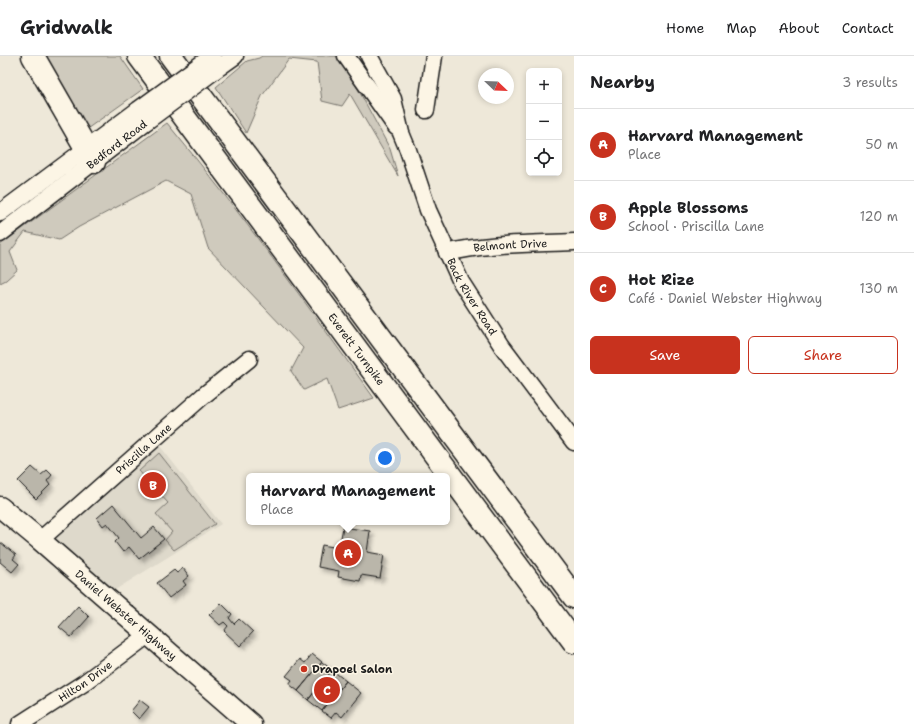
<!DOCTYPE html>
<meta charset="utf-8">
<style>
:root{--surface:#fff;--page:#f6f6f6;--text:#202124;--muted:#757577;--line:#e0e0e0;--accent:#c8321e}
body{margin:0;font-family:"Shantell Sans",sans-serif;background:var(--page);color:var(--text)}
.controls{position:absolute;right:12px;top:12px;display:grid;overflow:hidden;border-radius:6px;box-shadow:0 2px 6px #0003}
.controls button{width:36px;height:36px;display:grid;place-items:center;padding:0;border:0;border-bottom:1px solid var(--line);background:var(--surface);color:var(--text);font:20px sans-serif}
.compass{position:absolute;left:478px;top:12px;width:36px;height:36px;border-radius:50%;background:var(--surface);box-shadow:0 2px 6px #0003;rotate:113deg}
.you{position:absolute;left:385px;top:402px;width:14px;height:14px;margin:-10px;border:3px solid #fff;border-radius:50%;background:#1a73e8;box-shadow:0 0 0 6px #1a73e833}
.badge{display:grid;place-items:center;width:26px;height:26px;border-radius:50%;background:var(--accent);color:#fff;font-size:13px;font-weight:700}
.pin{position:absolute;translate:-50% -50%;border:2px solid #fff;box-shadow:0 1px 4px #0006}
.popup{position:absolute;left:246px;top:417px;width:204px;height:52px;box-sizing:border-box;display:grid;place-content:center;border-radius:6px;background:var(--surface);filter:drop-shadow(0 1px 3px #0005);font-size:13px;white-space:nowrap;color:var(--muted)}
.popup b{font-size:15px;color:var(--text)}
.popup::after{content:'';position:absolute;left:50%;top:100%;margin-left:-8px;border:8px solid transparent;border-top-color:var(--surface)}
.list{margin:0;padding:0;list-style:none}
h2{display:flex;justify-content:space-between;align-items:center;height:52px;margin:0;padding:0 16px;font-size:17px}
h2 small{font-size:13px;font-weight:400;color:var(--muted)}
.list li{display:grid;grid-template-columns:26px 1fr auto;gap:12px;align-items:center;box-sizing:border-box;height:72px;padding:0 16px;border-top:1px solid var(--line)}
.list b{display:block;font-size:15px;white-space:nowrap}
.list p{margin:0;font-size:13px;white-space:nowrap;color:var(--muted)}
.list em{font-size:13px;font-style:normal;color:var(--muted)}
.actions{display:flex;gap:8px;padding:12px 16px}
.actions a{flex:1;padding:9px 0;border:1px solid var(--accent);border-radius:6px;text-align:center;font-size:14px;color:var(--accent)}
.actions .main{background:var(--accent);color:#fff}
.icon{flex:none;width:22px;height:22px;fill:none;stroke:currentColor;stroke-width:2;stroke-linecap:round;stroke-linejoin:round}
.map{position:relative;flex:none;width:574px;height:668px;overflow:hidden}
header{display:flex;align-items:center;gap:24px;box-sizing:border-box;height:56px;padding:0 20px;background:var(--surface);border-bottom:1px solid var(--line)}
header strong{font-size:19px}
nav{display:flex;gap:22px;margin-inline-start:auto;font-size:14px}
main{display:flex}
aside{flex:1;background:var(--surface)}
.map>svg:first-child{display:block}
.built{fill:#ded9cb}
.green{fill:#cfcabd;stroke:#76736c}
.building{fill:#bab6aa;stroke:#1c1c1c;filter:url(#shadow)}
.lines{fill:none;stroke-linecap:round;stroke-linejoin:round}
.minor-casing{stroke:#1c1c1c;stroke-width:19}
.major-casing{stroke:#1c1c1c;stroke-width:23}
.highway-casing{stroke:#1c1c1c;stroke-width:25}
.minor{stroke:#fcf5e5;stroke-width:16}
.major{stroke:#fcf5e5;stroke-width:20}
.highway{stroke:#fcf5e5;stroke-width:22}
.minor-bridge-casing{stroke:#1c1c1c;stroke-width:19;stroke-linecap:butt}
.minor-bridge{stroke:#fcf5e5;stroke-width:16}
.poi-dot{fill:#c8321e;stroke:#fcf5e5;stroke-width:1.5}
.labels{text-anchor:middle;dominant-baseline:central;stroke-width:3;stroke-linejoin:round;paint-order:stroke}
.street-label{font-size:11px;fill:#1c1c1c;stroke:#fcf5e5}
.poi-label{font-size:11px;font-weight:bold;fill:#1c1c1c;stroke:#fcf5e5;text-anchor:start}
</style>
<header>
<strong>Gridwalk</strong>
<nav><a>Home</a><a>Map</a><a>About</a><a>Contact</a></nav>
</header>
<main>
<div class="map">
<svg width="574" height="668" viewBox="0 0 574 668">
<defs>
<filter id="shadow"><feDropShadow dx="3.5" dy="3.5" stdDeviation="2" flood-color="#0004"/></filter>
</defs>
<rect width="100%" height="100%" fill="#eee8d9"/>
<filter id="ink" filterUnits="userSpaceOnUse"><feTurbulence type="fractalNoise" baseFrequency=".025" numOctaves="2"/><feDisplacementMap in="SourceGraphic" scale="8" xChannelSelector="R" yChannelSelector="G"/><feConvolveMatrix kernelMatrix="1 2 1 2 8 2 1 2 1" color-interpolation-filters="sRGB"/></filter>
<g filter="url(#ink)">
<!-- built -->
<path class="built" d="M160 390 221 468 110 537 52 484Z"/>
<!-- green -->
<path class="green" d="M45 0H120L143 33 84 75Z
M262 0H336L358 33 390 93 398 120 350 38 342 50 322 45 317 6 289 3 262 40 246 77 216 31 247 5 259 2Z
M167 67C240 155 307 249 374 342L338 354 327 323 304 334 291 315 303 292 208 192 191 138 166 125 79 171 59 184 25 176 10 196 17 214 6 224 0 227V189Z
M159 397 215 468 174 494 165 484 172 476 156 458 168 447 139 415Z"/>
<!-- building -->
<path class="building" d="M32 411 41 419 47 414 52 419 47 425 50 429 36 443 18 425Z
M113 448 141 482 154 471 164 483 139 503 129 491 123 496 115 486 119 482 107 467 103 470 97 462Z
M343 471 370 475 367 496 384 499 380 522 361 519 360 525 338 521 339 515 318 511 322 489 339 492Z
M0 486 16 499 13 503 19 508 12 516 0 506Z
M183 512 189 520 183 525 186 529 169 542 157 527 174 514 177 517Z
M221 547 232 558 229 562 234 568 239 563 253 576 240 590 224 575 228 570 224 566 220 569 209 559Z
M78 550 89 561 71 581 59 571Z
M312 598 322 606 298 635 289 628 292 624 286 620 300 603 305 607Z
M322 606 332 614 308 644 298 635Z
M332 614 346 625 322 655 308 644Z
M346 625 361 637 342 661 336 656 331 662 322 655Z
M140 644 149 651 139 663 131 655Z"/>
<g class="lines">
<defs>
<g id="minor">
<path d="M346 0 396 71"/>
<path id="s1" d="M369 0 393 43 401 77 408 94 428 154 461 226 502 290 574 386"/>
<path d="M221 10 235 0"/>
<path d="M426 54 434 0"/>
<path d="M0 157 138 54"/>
<path id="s2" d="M0 178 147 65"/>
<path id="s3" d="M447 197C485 187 534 188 574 186"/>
<path id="s4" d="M40 484 203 340 249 303"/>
<path id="s5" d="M20 668 84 627 148 579"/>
</g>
<g id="major">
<path id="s6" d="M0 451 40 484 251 668"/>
</g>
<g id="highway">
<path d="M33 0 94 106"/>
<path id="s7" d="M139 0 574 586"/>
<path d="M171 0 574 541"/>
</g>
</defs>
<!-- minor casing -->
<use href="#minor" class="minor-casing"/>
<!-- major casing -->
<use href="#major" class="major-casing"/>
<!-- highway casing -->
<use href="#highway" class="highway-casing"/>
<!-- minor -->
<use href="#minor" class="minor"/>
<!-- major -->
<use href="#major" class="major"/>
<!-- highway -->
<use href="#highway" class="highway"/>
<defs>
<path id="minor-bridge" d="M138 54 212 0
M147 65 221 10"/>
</defs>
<!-- minor-bridge casing -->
<use href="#minor-bridge" class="minor-bridge-casing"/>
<!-- minor-bridge -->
<use href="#minor-bridge" class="minor-bridge"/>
</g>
</g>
<!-- markers -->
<circle class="poi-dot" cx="304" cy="613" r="4"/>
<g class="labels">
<!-- street labels -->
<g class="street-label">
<text stroke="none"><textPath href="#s2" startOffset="147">Bedford Road</textPath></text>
<text stroke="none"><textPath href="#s3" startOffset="64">Belmont Drive</textPath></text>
<text stroke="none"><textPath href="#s1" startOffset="263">Back River Road</textPath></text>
<text stroke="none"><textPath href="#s7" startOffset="365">Everett Turnpike</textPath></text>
<text stroke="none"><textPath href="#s4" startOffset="138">Priscilla Lane</textPath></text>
<text stroke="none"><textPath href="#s6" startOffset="166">Daniel Webster Highway</textPath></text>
<text stroke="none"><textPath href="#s5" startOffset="78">Hilton Drive</textPath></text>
</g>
<!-- poi labels -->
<g class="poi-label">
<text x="312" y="613">Drapoel Salon</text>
</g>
</g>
</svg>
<div class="controls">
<button>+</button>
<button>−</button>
<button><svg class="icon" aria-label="locate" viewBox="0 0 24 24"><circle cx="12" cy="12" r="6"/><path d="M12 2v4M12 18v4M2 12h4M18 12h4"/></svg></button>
</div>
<svg class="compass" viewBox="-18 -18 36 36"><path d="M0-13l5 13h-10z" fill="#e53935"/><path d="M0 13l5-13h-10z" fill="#757577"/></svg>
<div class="you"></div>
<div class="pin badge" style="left:348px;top:497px">A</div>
<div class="popup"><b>Harvard Management</b>Place</div>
<div class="pin badge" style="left:153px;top:429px">B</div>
<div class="pin badge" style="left:327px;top:634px">C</div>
</div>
<aside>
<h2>Nearby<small>3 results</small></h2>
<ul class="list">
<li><span class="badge">A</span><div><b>Harvard Management</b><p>Place</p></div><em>50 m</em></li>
<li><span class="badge">B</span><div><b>Apple Blossoms</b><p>School · Priscilla Lane</p></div><em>120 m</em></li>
<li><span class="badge">C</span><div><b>Hot Rize</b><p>Café · Daniel Webster Highway</p></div><em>130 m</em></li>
</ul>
<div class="actions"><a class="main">Save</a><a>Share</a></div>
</aside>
</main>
